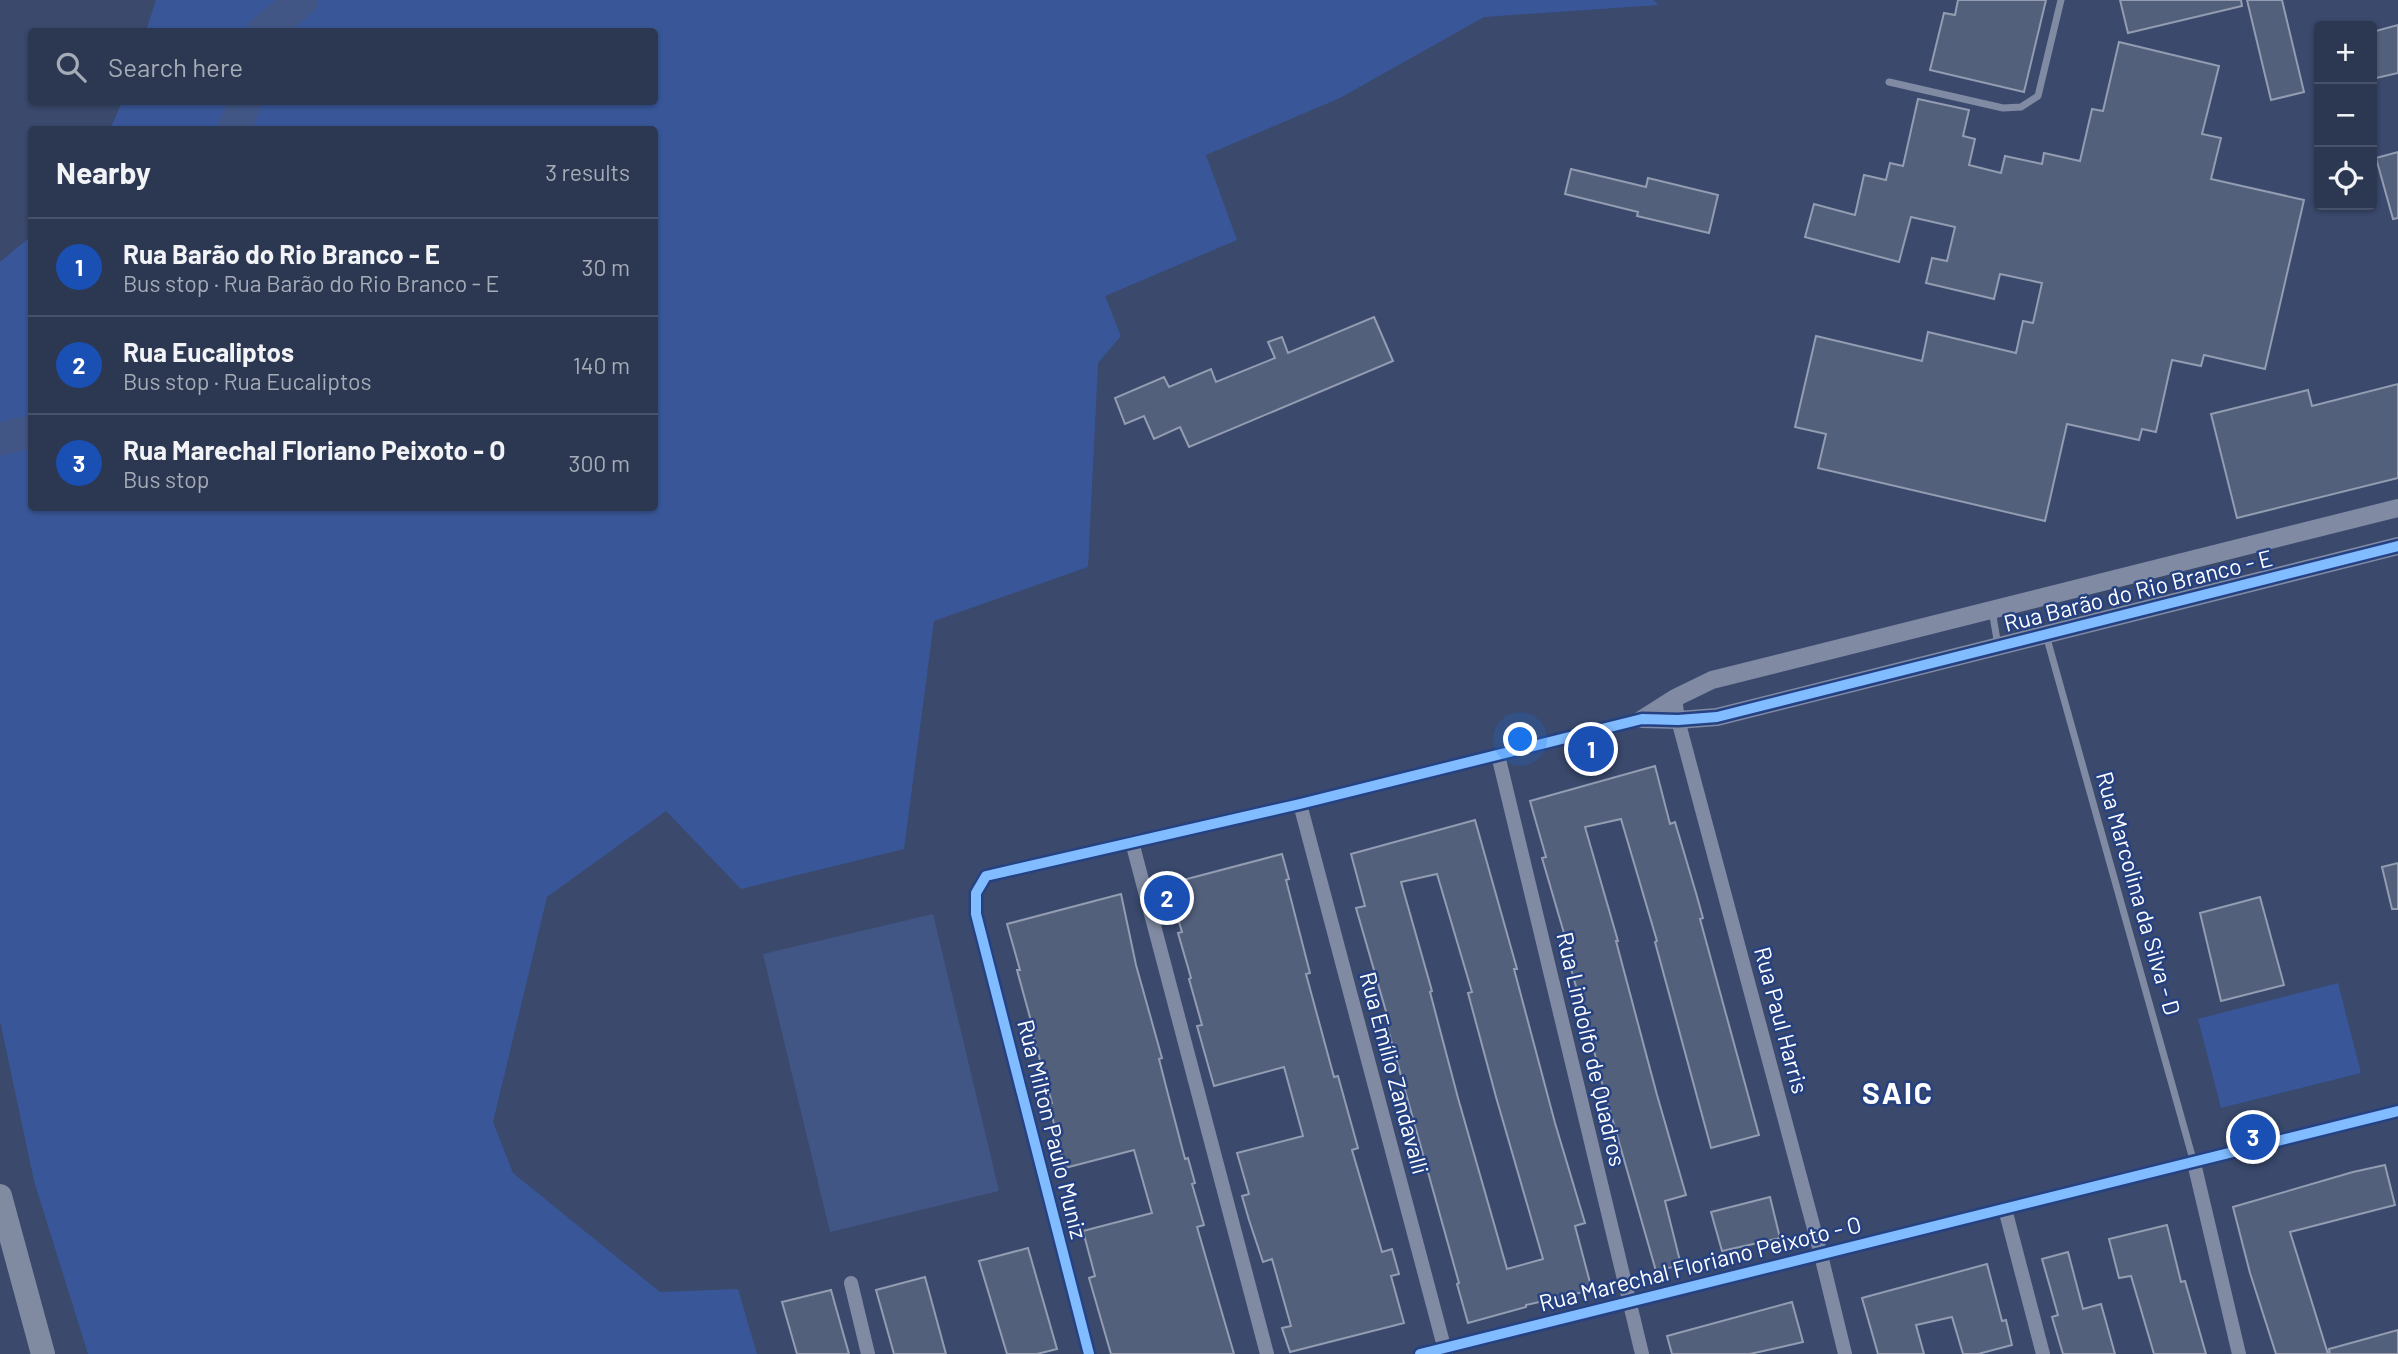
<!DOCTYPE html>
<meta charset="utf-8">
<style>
:root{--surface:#2c3751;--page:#343f58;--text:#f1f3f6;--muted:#a6acb7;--line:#485168;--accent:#babfcc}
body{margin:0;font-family:Barlow,sans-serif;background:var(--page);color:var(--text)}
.controls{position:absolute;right:21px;top:21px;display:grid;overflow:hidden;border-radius:7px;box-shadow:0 2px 5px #0004}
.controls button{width:63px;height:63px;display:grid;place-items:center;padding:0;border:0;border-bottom:2px solid var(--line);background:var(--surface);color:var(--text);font:35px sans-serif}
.you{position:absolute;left:1521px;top:740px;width:24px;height:24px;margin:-18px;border:5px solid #fff;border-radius:50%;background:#1a73e8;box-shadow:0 0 0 10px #1a73e833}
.badge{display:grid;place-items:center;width:46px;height:46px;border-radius:50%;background:var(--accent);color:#fff;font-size:23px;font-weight:700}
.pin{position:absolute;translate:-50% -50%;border:4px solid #fff;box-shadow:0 2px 7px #0006}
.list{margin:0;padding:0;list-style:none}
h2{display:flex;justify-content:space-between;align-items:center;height:91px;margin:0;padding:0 28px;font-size:30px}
h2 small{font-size:23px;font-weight:400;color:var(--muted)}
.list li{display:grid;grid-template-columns:46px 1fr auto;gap:21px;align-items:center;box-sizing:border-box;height:98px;padding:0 28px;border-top:2px solid var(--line)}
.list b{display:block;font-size:26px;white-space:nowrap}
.list p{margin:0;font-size:23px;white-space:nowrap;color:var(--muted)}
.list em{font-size:23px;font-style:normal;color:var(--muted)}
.icon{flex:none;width:38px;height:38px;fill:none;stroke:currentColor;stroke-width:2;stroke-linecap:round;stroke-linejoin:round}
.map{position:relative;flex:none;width:2398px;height:1354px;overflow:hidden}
.search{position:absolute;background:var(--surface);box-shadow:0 2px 5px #0004;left:28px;top:28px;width:630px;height:77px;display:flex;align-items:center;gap:18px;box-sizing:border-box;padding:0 24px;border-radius:7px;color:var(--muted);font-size:26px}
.panel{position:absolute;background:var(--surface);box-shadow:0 2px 5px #0004;left:28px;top:126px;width:630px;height:385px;border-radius:7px}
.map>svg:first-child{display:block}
.green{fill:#395798}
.water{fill:#415685}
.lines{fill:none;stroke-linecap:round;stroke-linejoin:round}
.river{stroke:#415685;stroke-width:33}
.building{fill:#53607c;stroke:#939cb1;stroke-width:2;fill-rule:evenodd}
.service{stroke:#808aa2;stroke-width:7}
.minor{stroke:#808aa2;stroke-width:14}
.tertiary{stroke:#808aa2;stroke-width:18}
.trunk{stroke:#808aa1;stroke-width:24}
.cycleway-casing{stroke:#254181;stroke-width:15}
.cycleway{stroke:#80bcff;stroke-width:10}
.labels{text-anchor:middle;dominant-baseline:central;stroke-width:5;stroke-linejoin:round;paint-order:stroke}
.street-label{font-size:23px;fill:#fff;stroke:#254181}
.district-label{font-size:30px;font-weight:bold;letter-spacing:2px;fill:#fff;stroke:#254181}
</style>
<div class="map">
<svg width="2398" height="1354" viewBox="0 0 2398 1354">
<rect width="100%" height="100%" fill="#3a496c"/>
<!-- green -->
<path class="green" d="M156 0H1654L1658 5 1484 17 1340 98 1206 155 1237 240 1105 296 1121 336 1098 363 1088 567 934 621 904 849 741 889 666 811 547 897 493 1122 513 1173 660 1292 738 1289 757 1354H88L34 1181 0 1021V262L31 236 32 508H654V130L110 129 122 102H654V32L146 31Z
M2338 983 2361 1073 2221 1108 2198 1019Z"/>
<!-- water -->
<path class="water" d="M933 914 999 1191 830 1232 763 954Z"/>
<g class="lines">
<!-- river -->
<path class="river" d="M263 32 302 0
M234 130 245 102
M0 439 32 431"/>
</g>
<!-- building -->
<path class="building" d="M1958 0H2046L2024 92 1930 70 1944 13 1955 15Z
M2120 0H2241L2242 6 2128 33Z
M2247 0H2282L2304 92 2271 100Z
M2398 25V73L2372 79V32Z
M2119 42 2219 66 2202 134 2221 138 2211 179 2304 200 2265 369 2204 355 2201 366 2172 360 2156 432 2142 429 2139 440 2067 424 2045 521 1818 468 1826 434 1795 427 1816 336 1922 361 1928 332 2016 353 2023 321 2033 323 2042 283 2000 274 1994 299 1926 283 1932 258 1947 261 1955 227 1911 217 1899 262 1805 237 1814 204 1855 215 1864 175 1886 180 1890 163 1903 166 1918 99 1969 110 1963 136 1975 139 1969 165 2001 173 2005 156 2042 164 2044 153 2080 161 2092 109 2103 111Z
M2398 152V218L2393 219 2376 158Z
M1571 169 1646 187 1648 178 1718 195 1709 233 1637 216 1638 212 1565 194Z
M1374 317 1393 361 1189 447 1180 427 1154 439 1144 416 1125 424 1115 398 1164 377 1169 387 1211 369 1216 382 1275 358 1268 342 1282 337 1288 353Z
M2398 384V478L2237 518 2211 414 2308 390 2312 406Z
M1655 766 1670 824 1675 822 1696 893 1703 918 1700 919 1759 1135 1711 1148 1655 942 1657 941 1621 819 1585 827 1618 941H1616L1657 1095 1686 1195 1665 1201 1681 1265 1656 1271 1598 1069H1599L1570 965 1573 964 1542 858 1546 857 1530 801Z
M1475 820 1517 969H1514L1555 1123 1585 1223 1575 1226 1592 1290 1526 1305V1307L1468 1323 1457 1284 1459 1283 1384 1015H1387L1356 908 1365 906 1351 854ZM1437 874 1472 992 1468 993 1496 1097 1543 1259 1507 1269 1458 1098 1430 992 1432 991 1401 882Z
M1282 854 1289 879 1286 880 1310 973 1306 974 1334 1077 1338 1076 1358 1148 1352 1150 1382 1252 1392 1249 1399 1274 1391 1276 1404 1323 1290 1352 1282 1328 1291 1326 1272 1259 1263 1262 1249 1220 1242 1196 1249 1194 1237 1153 1303 1136 1284 1067 1214 1086 1197 1026 1202 1025 1189 979 1191 978 1178 933 1182 932 1168 884Z
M2398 863V909H2392L2382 867Z
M1121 894 1136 965 1162 1058 1159 1059 1169 1098 1185 1159 1188 1158 1195 1183 1192 1184 1204 1225 1197 1227 1234 1354H1111L1089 1278 1095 1276 1083 1231 1152 1213 1134 1150 1065 1168 1049 1104 1052 1103 1029 1021H1031L1017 970H1020L1007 924Z
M2260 897 2284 985 2221 1001 2200 913Z
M2385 1165 2395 1205 2290 1232 2328 1354H2276L2250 1273 2233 1207 2353 1172Z
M1770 1197 1780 1238 1722 1251 1711 1212Z
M2167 1225 2181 1282 2185 1281 2206 1354H2154L2131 1276 2119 1278 2109 1239Z
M1028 1248 1057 1349 1037 1354H1007L979 1261Z
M2068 1252 2083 1309 2101 1304 2115 1354H2063L2052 1317 2058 1315 2042 1259Z
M1987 1264 2002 1321 2006 1320 2012 1345 1978 1354H1963L1952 1317 1916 1325 1924 1354H1878L1862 1298Z
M925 1277 946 1354H894L876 1290Z
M831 1290 849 1354H797L782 1302Z
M1792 1302 1803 1342 1750 1354H1672L1667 1336Z
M2398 1330V1354H2330L2329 1349Z"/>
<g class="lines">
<!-- service -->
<path class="service" d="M1889 82 2003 108 2021 107 2038 96 2061 0
M1992 610 1998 646
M2046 635 2194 1163"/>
<!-- minor -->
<path class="minor" d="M1675 698 1678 720 1821 1255 1845 1354
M1498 755 1642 1354
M1300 804 1446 1354
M1132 842 1267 1354
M2194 1163 2239 1354
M2005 1209 2043 1354
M851 1283 868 1354
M1089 1354 976 914V893L986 876 1300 804 1642 719
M1420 1354 2398 1111"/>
<!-- tertiary -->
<path class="tertiary" d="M1642 719 1675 698 1712 680 2398 508
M1642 719 1678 720 1717 717 2398 546"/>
<!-- trunk -->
<path class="trunk" d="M0 1196 43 1354"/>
<defs>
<path id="cycleway" d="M1089 1354 976 914V893L986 876 1300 804 1642 719 1678 720 1717 717 2398 546
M1420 1354 2398 1111"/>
</defs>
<!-- cycleway casing -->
<use href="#cycleway" class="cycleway-casing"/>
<!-- cycleway -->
<use href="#cycleway" class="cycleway"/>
</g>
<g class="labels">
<!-- street labels -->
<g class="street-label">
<text transform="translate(2138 590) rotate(-14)">Rua Barão do Rio Branco - E</text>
<text transform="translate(2139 893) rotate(74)">Rua Marcolina da Silva - D</text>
<text transform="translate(1782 1020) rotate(75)">Rua Paul Harris</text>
<text transform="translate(1592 1049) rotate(77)">Rua Lindolfo de Quadros</text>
<text transform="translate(1395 1073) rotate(75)">Rua Emílio Zandavalli</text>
<text transform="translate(1053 1129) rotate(76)">Rua Milton Paulo Muniz</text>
<text transform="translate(1700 1263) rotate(-14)">Rua Marechal Floriano Peixoto - O</text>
</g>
<!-- district labels -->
<g class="district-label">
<text x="1898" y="1092">SAIC</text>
</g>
</g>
</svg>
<div class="controls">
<button>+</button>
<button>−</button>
<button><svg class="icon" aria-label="locate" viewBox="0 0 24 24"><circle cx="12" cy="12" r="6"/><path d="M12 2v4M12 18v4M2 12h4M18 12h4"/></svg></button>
</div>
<div class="you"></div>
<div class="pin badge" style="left:1591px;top:749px;background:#1a4fb4">1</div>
<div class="pin badge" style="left:1167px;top:898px;background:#1a4fb4">2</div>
<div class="pin badge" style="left:2253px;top:1137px;background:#1a4fb4">3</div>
<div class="search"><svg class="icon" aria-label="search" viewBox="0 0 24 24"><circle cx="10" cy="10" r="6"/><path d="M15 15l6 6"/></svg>Search here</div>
<section class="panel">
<h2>Nearby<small>3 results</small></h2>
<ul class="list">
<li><span class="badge" style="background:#1a4fb4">1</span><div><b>Rua Barão do Rio Branco - E</b><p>Bus stop · Rua Barão do Rio Branco - E</p></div><em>30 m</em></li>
<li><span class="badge" style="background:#1a4fb4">2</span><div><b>Rua Eucaliptos</b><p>Bus stop · Rua Eucaliptos</p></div><em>140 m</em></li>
<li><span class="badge" style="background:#1a4fb4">3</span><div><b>Rua Marechal Floriano Peixoto - O</b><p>Bus stop</p></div><em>300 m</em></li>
</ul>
</section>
</div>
